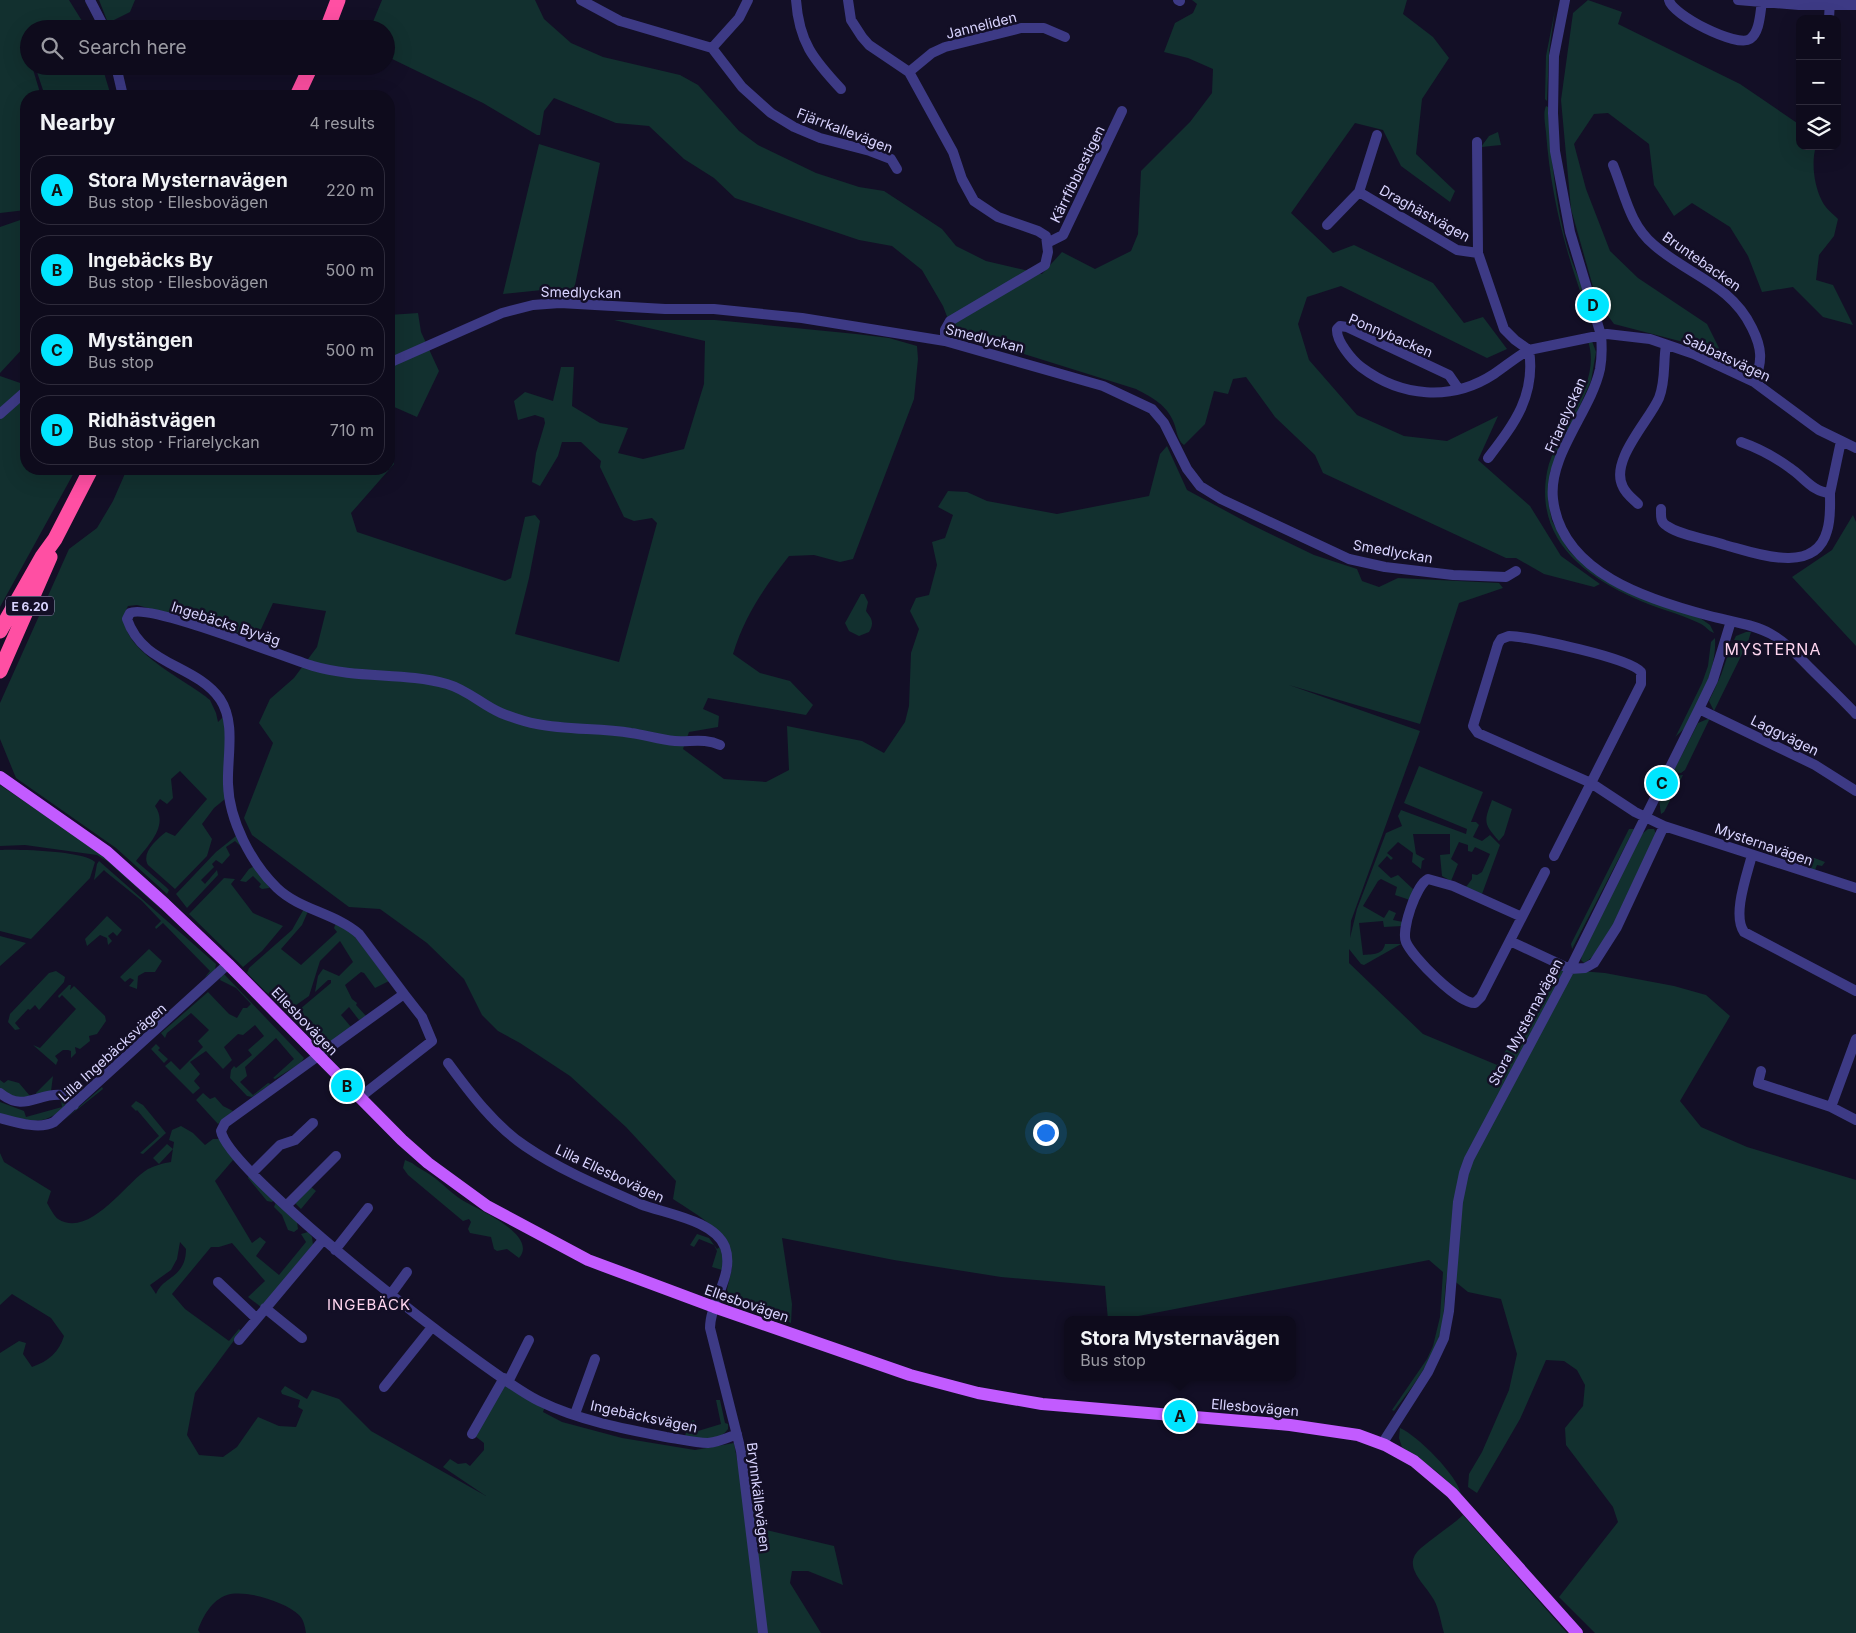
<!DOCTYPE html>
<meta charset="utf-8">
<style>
:root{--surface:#0e0b1c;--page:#171425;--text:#f1f3f6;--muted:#9b9ba3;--line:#2e2b3b;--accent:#00e5ff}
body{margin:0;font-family:Inter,sans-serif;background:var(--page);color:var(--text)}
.controls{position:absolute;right:15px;top:15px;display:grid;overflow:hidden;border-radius:10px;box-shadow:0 5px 20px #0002}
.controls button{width:45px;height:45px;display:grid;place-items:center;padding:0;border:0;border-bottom:1px solid var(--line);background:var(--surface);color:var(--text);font:25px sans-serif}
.you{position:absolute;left:1045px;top:1132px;width:18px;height:18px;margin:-12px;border:4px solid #fff;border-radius:50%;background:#1a73e8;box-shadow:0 0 0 8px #1a73e833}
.badge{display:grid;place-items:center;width:32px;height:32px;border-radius:50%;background:var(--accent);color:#111;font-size:16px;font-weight:700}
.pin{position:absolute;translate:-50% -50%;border:2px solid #fff;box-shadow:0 1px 5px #0006}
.popup{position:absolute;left:1064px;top:1316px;width:232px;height:65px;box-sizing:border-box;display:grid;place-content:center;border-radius:10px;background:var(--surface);filter:drop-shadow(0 1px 4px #0005);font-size:16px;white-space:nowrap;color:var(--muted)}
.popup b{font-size:19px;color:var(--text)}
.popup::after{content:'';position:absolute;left:50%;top:100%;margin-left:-10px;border:10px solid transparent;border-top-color:var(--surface)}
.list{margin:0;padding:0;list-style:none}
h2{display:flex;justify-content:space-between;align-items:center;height:65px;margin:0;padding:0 20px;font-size:21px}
h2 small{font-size:16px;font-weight:400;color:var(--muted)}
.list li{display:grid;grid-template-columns:32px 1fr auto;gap:15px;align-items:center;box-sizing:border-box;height:70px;margin:0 10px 10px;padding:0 10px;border:1px solid var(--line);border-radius:20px}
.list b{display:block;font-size:19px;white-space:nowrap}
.list p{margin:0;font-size:16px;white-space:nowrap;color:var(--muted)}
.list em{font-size:16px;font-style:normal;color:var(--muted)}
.icon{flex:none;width:28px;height:28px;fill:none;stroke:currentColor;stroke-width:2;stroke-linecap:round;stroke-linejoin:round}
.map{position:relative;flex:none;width:1856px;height:1633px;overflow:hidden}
.search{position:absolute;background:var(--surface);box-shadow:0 5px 20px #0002;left:20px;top:20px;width:375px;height:55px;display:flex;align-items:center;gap:12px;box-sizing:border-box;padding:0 18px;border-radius:28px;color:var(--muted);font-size:19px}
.panel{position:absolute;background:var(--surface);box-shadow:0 5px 20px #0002;left:20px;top:90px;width:375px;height:385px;border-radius:20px}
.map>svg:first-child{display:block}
.green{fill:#12302f;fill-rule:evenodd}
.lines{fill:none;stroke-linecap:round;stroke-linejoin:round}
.minor{stroke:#3d3a85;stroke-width:10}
.major{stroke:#c25bff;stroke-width:12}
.highway{stroke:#ff4fa3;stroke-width:15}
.labels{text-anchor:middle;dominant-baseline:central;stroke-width:5;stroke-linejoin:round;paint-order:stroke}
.shield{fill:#130f26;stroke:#9e99be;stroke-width:1}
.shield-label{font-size:12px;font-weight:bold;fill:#d9d4ff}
.street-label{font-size:14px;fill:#d9d4ff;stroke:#130f26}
.neighbourhood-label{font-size:15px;letter-spacing:1px;fill:#ffd6f0;stroke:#130f26}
.quarter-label{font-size:16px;letter-spacing:1px;fill:#ffd6f0;stroke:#130f26}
</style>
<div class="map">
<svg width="1856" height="1633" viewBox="0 0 1856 1633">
<rect width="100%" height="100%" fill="#130f26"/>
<!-- green -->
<path class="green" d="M0 0H69L87 29H29V66H32L41 96H26V210L0 213Z
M99 0H135L130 12 108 23Z
M382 0H535L544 19 571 43 603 57 680 75 698 85 739 131 758 145 816 173 859 187 884 191 942 229 956 246 986 261 1042 274 1062 252 1095 269 1131 251 1138 234 1141 171 1190 122 1212 93 1213 69 1188 58 1164 52 1175 23 1193 13 1197 4 1192 0H1407L1403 14 1433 37 1449 58 1422 99 1416 154 1455 191 1450 202 1401 166 1383 130 1355 123 1291 213 1333 253 1354 245 1433 283 1464 323 1483 317 1507 349 1487 358 1341 286 1307 297 1298 324 1309 360 1357 415 1404 436 1447 441 1498 416 1478 460 1530 506 1561 556 1600 584 1594 587 1544 574 1516 558H1506L1323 473 1315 455 1275 417 1246 377 1233 379 1228 394 1214 391 1205 424 1184 445C1177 440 1177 431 1174 423 1167 405 1153 398 1136 389L953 332 943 306 922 270 892 246 859 240 735 198 714 178 684 159 649 126 616 123 554 98 544 111 540 135H537L483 103 386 56V29H370Z
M1588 0 1622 12 1618 24 1740 84 1800 125V146H1816C1811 162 1814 186 1822 201 1825 208 1833 214 1838 219L1834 236 1819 255 1816 280 1833 285 1853 325 1823 317 1793 287 1762 292 1748 256 1730 227 1692 203 1674 216 1654 185 1649 144 1608 113 1594 114 1574 144 1586 189 1610 251 1638 278 1707 324 1722 354 1714 350 1614 324 1597 301 1571 209 1561 100 1573 13Z
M1555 10 1549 52 1547 101 1545 99 1546 56Z
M35 66H102L111 96H45Z
M1546 106 1548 107C1551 158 1558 246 1585 289L1580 291C1562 239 1550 187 1546 132 1545 124 1543 112 1546 106Z
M1498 132 1501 145 1481 147 1489 136Z
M539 144 600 163 574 290 552 289 503 294Z
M26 218V345L0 373V227Z
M418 313 421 332 439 371 417 417 392 406 389 417V315Z
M614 320H715L856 334 889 338 917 346 918 359 914 399 853 559 840 562 814 555 789 556C764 588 745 615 733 654L760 673 790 681 813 705 806 715 708 698 703 709 719 716 718 727 689 732 683 749 724 779 766 782 789 770 787 726 862 741 884 753 905 722 909 706 911 653 919 629 910 611 916 598 929 595 937 565 932 542 945 538 953 515 938 507 948 491 967 492 987 501 1057 514 1149 496 1160 454 1167 446 1187 490 1250 524 1314 555 1357 569 1362 581 1379 587 1398 578 1499 583 1503 588 1459 603 1420 724 1289 685 1420 731 1351 921 1350 938 1357 909 1386 833 1402 826 1398 816 1401 810 1466 834 1467 829 1404 803 1419 766 1483 792 1471 822H1476L1479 825 1473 837 1482 841 1490 835 1500 845 1482 894 1466 887 1472 879V874L1477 875 1482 872 1490 854 1475 847 1472 852 1468 851V845L1459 842 1451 859 1458 864 1451 881 1442 876 1440 855 1450 854V834H1413L1416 854 1425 859 1422 861 1421 869 1412 862 1413 853 1398 842 1387 853 1393 858 1391 860 1387 856 1378 866 1391 878 1398 875 1413 889 1410 900 1395 895 1397 887 1381 879 1378 881 1363 906 1384 918 1389 910 1396 913 1393 920 1403 922 1402 926 1384 927 1383 921 1359 923 1363 955C1373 954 1383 955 1385 944H1401L1364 965 1361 964 1349 949V963L1423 1034 1497 1065 1555 969 1605 973 1674 986 1706 995 1730 1016 1680 1101 1701 1127 1747 1147 1856 1180V1633H1595L1559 1597 1618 1522 1613 1507 1566 1445 1565 1428 1583 1406 1585 1385 1577 1370 1564 1361 1546 1360 1520 1419 1477 1493 1468 1487 1469 1474 1482 1452 1509 1390 1517 1354 1501 1299 1468 1292 1447 1275C1444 1292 1445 1309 1442 1326 1434 1359 1414 1385 1394 1411L1392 1410 1427 1359 1433 1346 1440 1317 1443 1272 1429 1260 1118 1320H1108L1105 1286 1001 1277 894 1260 782 1238 792 1304 791 1323 733 1301 727 1290C728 1283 731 1275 732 1267 733 1233 697 1215 673 1199L676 1181 626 1127 570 1076 520 1043 498 1031 482 1015 464 979 427 943 380 909 349 907 252 835 244 818 273 743 259 723 270 699 294 678 317 647 326 611 273 603 257 638 137 605 128 606C107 645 186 679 210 700L216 713 218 722 225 715 227 789 249 854 235 841 226 847 230 855 222 864 216 860 212 864 214 867 201 880 205 884 217 870 218 875 187 908 176 894 216 852 236 836 225 799 214 808 202 824 212 839 207 856 175 889 148 865C141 853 156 840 166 832L175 836 207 799 180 771 171 779 173 798 167 804 160 799 155 806C169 826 148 845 136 861L166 887 169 890 167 894 116 848 16 778 0 739V703L69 549 97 528 113 501 127 469H389V452L394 464 351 513 357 532 505 581 511 578 525 517 535 515 540 521 529 578 515 634 619 662 657 523 652 518 634 521 624 517 600 467 601 461 581 442H562L558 456 540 486 532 482 536 453 545 423 544 418 535 415 518 420 514 401 525 392 553 401 561 367H574L572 406 600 423 628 428 618 453 643 459 684 449 704 384 705 341Z
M1588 341H1592L1596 352 1591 381 1550 472 1548 501 1552 521 1569 551 1588 568 1700 618 1710 625 1714 633C1708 631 1705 625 1699 623 1678 613 1655 608 1634 598 1581 574 1535 537 1547 472 1551 451 1566 429 1575 410 1586 388 1596 365 1588 341Z
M0 376 26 385V469H76L0 607Z
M1853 515 1856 522V646L1792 577 1832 550Z
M861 594H864L868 602 866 611C871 618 875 622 869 632L859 636 849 631 845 623Z
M1746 632H1751L1748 642 1734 640 1736 636Z
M1715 638C1717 667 1701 702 1685 727 1683 731 1678 733 1675 738L1702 683 1708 666 1711 642Z
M1732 643 1743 646V652L1714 711 1709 701 1721 675Z
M1710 718 1685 770 1681 773 1673 772 1698 723Z
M1683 775 1664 812 1661 814 1659 799 1675 776Z
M0 785 74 835 119 868 164 912 107 861 97 855 25 845 0 846Z
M1492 800 1512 809 1504 835 1499 841C1483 823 1484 822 1492 800Z
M1629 829H1634L1572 949 1571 944Z
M1648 829H1654L1656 834C1644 861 1608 953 1584 963L1581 960 1582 954 1642 834Z
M0 850C18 849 84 851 95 862L90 878 31 939 0 931Z
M1809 856 1825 862 1822 866 1817 865 1815 870 1805 866Z
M99 861 216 964 215 970 205 977 210 971 163 923 156 929 155 927 161 921 142 901 106 872 104 870 94 880 97 864Z
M256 865 269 887V888L262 889 259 887 261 884 253 876 246 882 240 881 249 869Z
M224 878 235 879 231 884 253 913 283 926 262 951 243 967 189 914Z
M305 907 309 909 302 925 281 949 301 965 337 932 334 928 336 923 349 929 389 981 375 988 364 973 361 972 345 985 352 999 357 1003 356 1005 366 1016 359 1020 349 1007 341 1015 351 1027 327 1046 293 1015 331 983V980H328L315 992 318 976 323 969 339 976 353 962 340 941 320 961 309 996 289 1010 266 992 247 973 249 968 292 930Z
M107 916 122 930 117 936 113 932 108 936 112 941 108 945 107 938 100 935 87 946 85 939Z
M0 936 26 943 0 966Z
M149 949 162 961 155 972H145L138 976 137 989 129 986 134 980 130 978 125 982 120 977Z
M56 971 65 977 64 982 39 1010 35 1005 30 1010 28 1009 15 1023 20 1029 15 1030 8 1022 10 1014 49 973Z
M224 974 304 1058 301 1063 275 1079 273 1078 294 1059 276 1038 245 1067 247 1076 240 1082 253 1095 268 1083 271 1084 252 1097 247 1096 230 1078 231 1070 234 1066 236 1068 252 1055 248 1050 264 1036 255 1025 243 1035 238 1034 224 1047 232 1060 223 1069 206 1051 190 1062 200 1074 194 1081 200 1088 193 1094 165 1066 171 1061 180 1070 203 1047 198 1041 209 1030 191 1013 167 1033 165 1038 161 1033 208 992 229 1014 237 1018 243 1008H247L251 1004 236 988 220 980 221 976Z
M69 985H71L70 990 74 986 105 1016 106 1021 97 1034 89 1036 90 1041 80 1049 75 1047 76 1053 71 1058V1051L68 1050H63L55 1056 58 1060 56 1065 33 1045 40 1048 76 1009 62 995 59 998 58 996Z
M156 1044 160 1048 158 1050 168 1059 164 1063 151 1049Z
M53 1076 51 1091 36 1095V1093Z
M0 1080 4 1083 8 1080 19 1083 30 1096C20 1101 8 1095 0 1088Z
M102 1087 103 1089 64 1120Z
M203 1093 210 1099 215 1097 223 1106 233 1111 218 1124 196 1100Z
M61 1100 66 1101V1106C42 1128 30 1120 0 1115V1102L24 1111 26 1117 62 1107Z
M136 1101 143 1105 166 1133 143 1154 140 1153 159 1136 137 1110 136 1111 131 1106Z
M181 1126 193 1133 205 1145 213 1139H219L245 1170V1172L233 1160 215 1181 252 1243 260 1237 266 1242 256 1256 279 1275 306 1242 301 1234 308 1232 312 1237 313 1245 261 1307 248 1297 265 1281 232 1243 219 1247H211L172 1294 185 1309 229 1341 239 1329 241 1331 195 1393 187 1435 199 1455 223 1457 237 1447 258 1417 279 1426 296 1427 303 1410 298 1407 300 1400 282 1394 281 1391 285 1386 307 1399 312 1390 339 1399 371 1431 486 1496 443 1467 450 1459 458 1464 466 1463 470 1466 484 1450V1443L475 1436 505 1385 545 1406 543 1412 562 1422 622 1438 695 1450 734 1443 739 1470H756L753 1505 762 1529 834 1546 843 1585 808 1571H792L790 1583 821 1633H306C305 1627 304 1620 299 1615 286 1602 245 1589 227 1595 212 1600 203 1616 198 1630L200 1633H0V1353L19 1341 26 1343 23 1354 32 1367C49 1361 59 1352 64 1336L51 1318 12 1294 0 1305V1153L4 1162 51 1191 47 1203C50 1208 54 1216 58 1219 90 1239 126 1182 148 1169 154 1166 164 1163 171 1162L174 1142 169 1140 172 1130ZM180 1242 186 1249C186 1278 163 1276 156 1294L150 1285 171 1270 177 1259Z
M167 1144 173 1149 159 1164 153 1158Z
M405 1160 412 1163C418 1168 425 1171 432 1176 442 1183 451 1193 462 1200 477 1209 539 1235 519 1258L507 1249 497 1251 494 1249 491 1237 470 1233 468 1229 471 1222 469 1219 463 1221 408 1175 403 1168Z
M249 1174 274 1200 272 1202 267 1201 248 1178Z
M310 1186 316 1191 301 1209 294 1202Z
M276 1202 297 1222 298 1229 294 1232 288 1230 282 1215 274 1207Z
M697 1234 709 1238 717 1249 720 1247 723 1259 722 1270 712 1267 717 1251 714 1245 699 1239 694 1247 690 1245Z
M716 1400H720L725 1423 728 1424V1429C718 1443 701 1439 685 1437L688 1422 694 1420 698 1431 721 1424Z
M1400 1428C1418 1436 1457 1475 1461 1494L1436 1471 1402 1447 1399 1438Z
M1463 1515 1567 1633H1444C1441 1623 1439 1609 1434 1600 1425 1583 1400 1566 1421 1548 1435 1536 1450 1527 1463 1515Z"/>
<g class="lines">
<!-- minor -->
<path class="minor" d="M90 0 105 29
M581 0 620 21 712 48 742 87 771 113 794 127 820 138 870 151 891 159 897 169
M796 0C799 42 813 59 841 89
M848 0 851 20 862 37 869 45 909 72 953 152 962 179 974 201 998 217 1038 231 1046 236 1048 252 1045 265 950 321 945 330V341
M1178 0 1180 1
M1565 0 1554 56 1553 113 1555 151 1570 232 1601 335C1602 346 1602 358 1600 369 1591 411 1548 455 1553 499 1561 573 1649 600 1710 616 1729 621 1753 624 1771 634 1787 643 1798 656 1811 669 1826 684 1842 699 1856 714
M1669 0C1672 15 1737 48 1750 39 1760 32 1760 13 1762 2
M1738 0 1799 5H1856
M1829 19 1830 0
M712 48 739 18 748 0
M116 66 123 96
M909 72 932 53 945 47 1021 28H1044L1065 37
M1477 142 1478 253 1504 329 1515 340 1529 350 1607 334 1650 339 1694 354 1754 382 1819 430 1856 448
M1613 165C1625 194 1629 224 1654 245 1688 275 1731 284 1752 328 1762 348 1763 361 1754 382
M1359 192 1457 250 1478 253
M1327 225 1359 192 1377 135
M1049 242 1063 235 1122 111
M389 363 502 313 533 305 560 303 665 309H714L802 318 945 341 1103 386 1152 409 1164 423 1187 469 1200 486 1221 499 1349 559 1385 567 1453 575 1506 577 1516 571
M1458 388 1449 375 1347 327 1340 326 1337 329C1336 341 1352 360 1361 367 1401 397 1451 402 1494 374 1506 366 1516 357 1529 350 1536 396 1514 424 1488 458
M0 414 26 391
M1741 442C1758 448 1775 457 1790 468 1804 477 1812 492 1830 493L1841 441
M1638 504C1633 499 1626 494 1623 487 1609 461 1649 421 1659 398 1666 381 1663 362 1666 345
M1661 509C1661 516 1660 522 1667 526 1682 536 1707 539 1725 545 1755 553 1815 576 1827 531 1831 519 1830 506 1830 493
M1699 709 1815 765 1856 791
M720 745C705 738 691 742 675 741 660 740 646 735 631 733 600 728 567 730 537 724 525 722 511 717 501 713 482 705 468 690 447 684 404 672 357 679 313 666 283 657 150 603 130 613L127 619C143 666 195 664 220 699 236 723 227 756 228 784 229 820 251 863 277 888 300 910 335 913 359 934L404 994 225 1123 221 1131C228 1174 491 1378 539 1401 578 1420 624 1429 666 1437 680 1439 694 1443 708 1443 718 1442 727 1438 737 1434
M1752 855C1747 875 1732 915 1744 932L1856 991
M1554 856 1591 783 1478 733 1473 726 1498 644 1501 639 1509 636C1530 637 1631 658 1641 672V684L1591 783 1635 812 1664 826 1856 888
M1522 917 1453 886 1428 879C1416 885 1401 930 1406 942 1412 957 1459 1004 1475 1003L1481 997 1545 872
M1510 941 1570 969 1585 968 1594 963 1617 927 1664 826
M448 1063C470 1093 494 1125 525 1146 560 1170 601 1187 640 1204 666 1214 714 1220 725 1247 735 1275 710 1301 710 1328L741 1451 763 1633
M1761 1071 1758 1083 1831 1107 1856 1120
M0 1093C24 1113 38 1092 62 1095L74 1105
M359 1098 432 1041 422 1017 404 994
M1831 1107 1856 1039
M0 1118C15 1122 39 1130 54 1122L228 964
M253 1172 280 1145 295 1140 313 1123
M286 1206 336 1156
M335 1250 368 1208
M218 1282 256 1318
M391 1294 407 1272
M265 1308 302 1338
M239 1340 323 1240
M508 1382 529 1340
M384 1387 432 1327
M575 1414 595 1359
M472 1434 504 1378
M1382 1444 1428 1372 1444 1338 1449 1311 1458 1202 1464 1173 1469 1159 1570 969 1699 709 1713 680 1731 621"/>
<!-- major -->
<path class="major" d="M0 777 107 852 165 904 228 964 402 1140 428 1163 487 1206 588 1260 714 1307 910 1375 978 1393 1042 1404 1290 1425 1358 1435 1385 1445 1414 1461 1452 1493 1577 1633"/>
<!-- highway -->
<path class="highway" d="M327 29 338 0
M297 96 311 66
M0 631 42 557 55 539 91 469
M0 671 50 557"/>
</g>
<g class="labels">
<!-- shield labels -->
<rect class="shield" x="6" y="596.5" width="48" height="19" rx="4"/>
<g class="shield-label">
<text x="30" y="606">E 6.20</text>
</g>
<!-- street labels -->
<g class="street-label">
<text transform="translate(981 25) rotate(-14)">Janneliden</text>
<text transform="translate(845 130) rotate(21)">Fjärrkallevägen</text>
<text transform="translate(1077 174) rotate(-64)">Kärrfibblestigen</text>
<text transform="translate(1425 213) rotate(29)">Draghästvägen</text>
<text transform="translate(1702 261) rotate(35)">Bruntebacken</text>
<text transform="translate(581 292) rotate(1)">Smedlyckan</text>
<text transform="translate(1391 335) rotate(23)">Ponnybacken</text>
<text transform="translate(985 338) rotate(14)">Smedlyckan</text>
<text transform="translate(1727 357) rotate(25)">Sabbatsvägen</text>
<text transform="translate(1565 415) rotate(-66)">Friarelyckan</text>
<text transform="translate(1393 551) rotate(10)">Smedlyckan</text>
<text transform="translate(226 623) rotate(18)">Ingebäcks Byväg</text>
<text transform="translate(1785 735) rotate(26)">Laggvägen</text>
<text transform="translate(1764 844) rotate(19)">Mysternavägen</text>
<text transform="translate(305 1021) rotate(46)">Ellesbovägen</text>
<text transform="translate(1525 1022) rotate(-62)">Stora Mysternavägen</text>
<text transform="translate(112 1052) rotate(-42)">Lilla Ingebäcksvägen</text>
<text transform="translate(610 1173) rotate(25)">Lilla Ellesbovägen</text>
<text transform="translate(747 1303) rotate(19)">Ellesbovägen</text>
<text transform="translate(1255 1407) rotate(5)">Ellesbovägen</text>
<text transform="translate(644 1416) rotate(12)">Ingebäcksvägen</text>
<text transform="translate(759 1497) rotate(83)">Brynnkällevägen</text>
</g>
<!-- neighbourhood labels -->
<g class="neighbourhood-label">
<text x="369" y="1304">INGEBÄCK</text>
</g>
<!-- quarter labels -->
<g class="quarter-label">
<text x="1773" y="649">MYSTERNA</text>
</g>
</g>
</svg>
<div class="controls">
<button>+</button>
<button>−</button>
<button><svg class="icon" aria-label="layers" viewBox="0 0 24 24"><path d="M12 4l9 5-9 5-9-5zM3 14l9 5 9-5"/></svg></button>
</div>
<div class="you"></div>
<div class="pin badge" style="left:1180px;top:1416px">A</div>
<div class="popup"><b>Stora Mysternavägen</b>Bus stop</div>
<div class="pin badge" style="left:347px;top:1086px">B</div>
<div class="pin badge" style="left:1662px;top:783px">C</div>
<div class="pin badge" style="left:1593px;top:305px">D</div>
<div class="search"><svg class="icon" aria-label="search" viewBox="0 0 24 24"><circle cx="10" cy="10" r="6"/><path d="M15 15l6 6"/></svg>Search here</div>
<section class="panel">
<h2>Nearby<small>4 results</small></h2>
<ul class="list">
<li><span class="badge">A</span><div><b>Stora Mysternavägen</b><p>Bus stop · Ellesbovägen</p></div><em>220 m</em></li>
<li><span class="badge">B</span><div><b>Ingebäcks By</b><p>Bus stop · Ellesbovägen</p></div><em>500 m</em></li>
<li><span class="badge">C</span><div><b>Mystängen</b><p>Bus stop</p></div><em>500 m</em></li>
<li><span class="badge">D</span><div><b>Ridhästvägen</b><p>Bus stop · Friarelyckan</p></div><em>710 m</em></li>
</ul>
</section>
</div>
